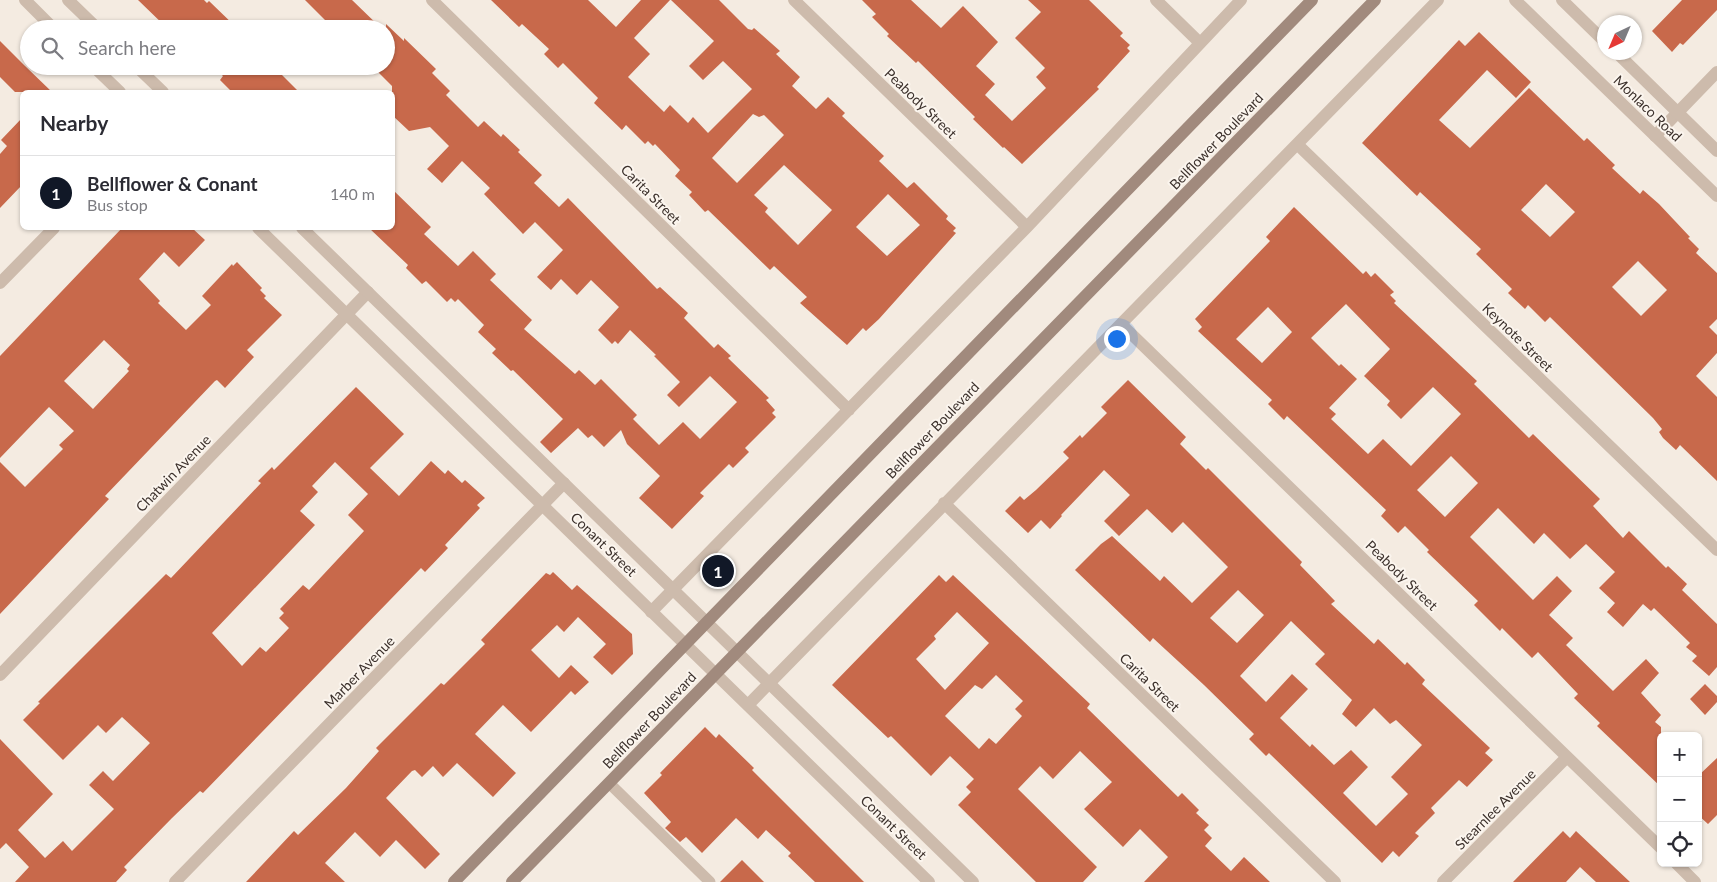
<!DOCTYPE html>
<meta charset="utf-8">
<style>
:root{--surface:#fff;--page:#f7f7f7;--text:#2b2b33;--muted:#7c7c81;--line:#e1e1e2;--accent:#111827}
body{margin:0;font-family:Lato,sans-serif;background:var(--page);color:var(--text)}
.controls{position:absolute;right:15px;bottom:15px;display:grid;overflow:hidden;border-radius:8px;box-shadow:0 1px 4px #0004}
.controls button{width:45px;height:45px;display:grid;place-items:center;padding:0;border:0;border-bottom:1px solid var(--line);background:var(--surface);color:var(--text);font:25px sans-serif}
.compass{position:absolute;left:1597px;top:15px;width:45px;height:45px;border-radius:50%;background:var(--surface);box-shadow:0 1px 4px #0004;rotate:224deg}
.you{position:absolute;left:1116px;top:338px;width:18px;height:18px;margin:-12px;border:4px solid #fff;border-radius:50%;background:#1a73e8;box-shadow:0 0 0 8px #1a73e833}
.badge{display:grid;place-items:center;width:32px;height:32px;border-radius:50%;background:var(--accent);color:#fff;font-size:16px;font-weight:700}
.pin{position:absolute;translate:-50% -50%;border:2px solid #fff;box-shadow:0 1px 5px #0006}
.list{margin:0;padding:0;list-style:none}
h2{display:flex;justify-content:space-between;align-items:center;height:65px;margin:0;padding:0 20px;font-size:21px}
h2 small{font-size:16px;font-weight:400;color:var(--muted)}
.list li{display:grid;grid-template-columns:32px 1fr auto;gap:15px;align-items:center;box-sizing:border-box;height:75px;padding:0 20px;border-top:1px solid var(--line)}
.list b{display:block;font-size:19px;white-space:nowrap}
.list p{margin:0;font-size:16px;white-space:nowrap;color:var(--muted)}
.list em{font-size:16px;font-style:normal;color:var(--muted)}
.icon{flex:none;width:28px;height:28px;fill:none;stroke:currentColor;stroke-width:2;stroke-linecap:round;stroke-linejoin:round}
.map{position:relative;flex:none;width:1717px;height:882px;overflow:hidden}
.search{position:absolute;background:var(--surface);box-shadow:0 1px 4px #0004;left:20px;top:20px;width:375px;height:55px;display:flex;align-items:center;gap:12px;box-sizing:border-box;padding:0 18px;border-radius:28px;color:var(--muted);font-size:19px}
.panel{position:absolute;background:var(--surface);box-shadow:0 1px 4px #0004;left:20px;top:90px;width:375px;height:140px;border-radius:8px}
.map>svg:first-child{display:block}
.building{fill:#c8694b;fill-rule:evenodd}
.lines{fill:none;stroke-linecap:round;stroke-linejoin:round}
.service{stroke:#cdbbac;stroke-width:11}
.minor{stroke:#cdbbac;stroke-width:12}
.tertiary{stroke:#cdbbac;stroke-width:12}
.secondary{stroke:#a18a7d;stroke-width:12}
.labels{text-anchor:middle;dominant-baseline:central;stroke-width:4;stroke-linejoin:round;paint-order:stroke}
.street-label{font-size:14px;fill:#3b302b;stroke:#fbf5ee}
</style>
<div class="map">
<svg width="1717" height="882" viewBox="0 0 1717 882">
<rect width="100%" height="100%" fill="#f4ebe1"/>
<!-- building -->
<path class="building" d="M138 0H204L207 3 209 1 238 29H168Z
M305 0H352L382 29H334Z
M491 0H588L616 27 641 0H670L634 38 650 54 628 77 664 112 670 105 688 123 693 117 708 133 752 89 723 61 703 80 689 66 714 41 671 0H719L748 29 752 30 754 28 780 51 776 54 800 77 792 86 816 109 828 97 845 113 842 116 884 156 879 161 907 188 914 182 948 216 946 219 956 228 953 231 956 233 879 319 866 331 863 328 847 345 800 303 807 297 774 266 770 270 708 210 705 212 689 195 692 192 675 176 680 170 655 144 653 146 648 141 645 144 626 125 622 130 594 103 598 98 563 63 558 68 544 54 549 49 522 24 519 27ZM753 114 759 117 764 115 784 135 737 183 712 158ZM784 165 832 210 798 245 765 212 768 208 754 195ZM888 194 920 225 887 256 856 227Z
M862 0H911L941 28 963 6 998 42 976 66 995 84 985 95 1012 121 1046 88 1036 77 1045 68 1015 38 1041 12 1028 0H1089L1123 33 1120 36 1130 45 1127 48 1130 51 1097 87 1099 89 1022 164 1004 147 1003 148 973 119 975 117 918 61 916 63 887 36 889 34 872 17 876 14Z
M1682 0H1717V10L1683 45 1680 43 1672 52 1652 31Z
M386 24 404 41V38L436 69 432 73 450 91 446 95 478 127 484 121 501 137 503 134 520 150 518 152 542 175 534 183 559 207 568 198 657 289 660 287 688 313 684 318 714 348 718 344 731 356 728 358 769 398 766 400 775 410 772 413 776 417 745 448 749 452 733 468 729 464 700 493 704 496 672 529 639 498 660 476 627 444 621 430 604 447 592 435 588 438 578 428 551 453 540 442 563 419 513 370 511 371 492 353 496 349 478 332 484 325 458 299 455 302 451 298 447 302 426 281 422 284 406 268 408 265 369 228H392V189L431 227 424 234 458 266 473 251 496 274 490 280 532 320 524 329 575 374 579 370 595 385 601 379 637 415 633 419 659 445 683 422 700 439 737 402 710 376 679 407 667 395 680 382 654 356 656 355 630 330 618 344 615 341 612 344 598 330 619 307 591 280 577 295 561 279 551 290 537 277 563 250 535 222 523 234 484 194 490 188 462 161 442 183 427 169 449 146 430 127 409 131 392 115V86L372 66H386Z
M1479 32 1531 82 1516 98 1487 70 1439 120 1470 148 1529 88 1584 141 1587 138 1615 165 1612 168 1640 194 1643 190 1659 204 1690 237 1688 238 1699 249 1696 253 1717 273V319L1709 327 1717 335V353L1696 376 1717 397V481L1680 445 1676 450 1663 438 1659 432 1662 429 1653 418 1550 317 1545 322 1528 305 1525 309 1508 293 1512 289 1476 254 1481 249 1420 192 1417 196 1362 143 1459 40 1465 46ZM1546 184 1575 212 1550 237 1521 210ZM1638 261 1667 290 1641 316 1612 287Z
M0 41 24 65 52 92H15L0 77Z
M213 66H273L299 92H232L220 80 223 76Z
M22 118V185L0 208V154L7 146 1 140Z
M1294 207 1363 274 1366 271 1371 277 1375 273 1394 292 1390 295 1396 301 1394 303 1477 381 1474 384 1529 438 1533 434 1600 499 1593 506 1623 538 1629 531 1666 568 1668 566 1687 584 1682 590 1717 624V667L1709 676 1692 661 1697 656 1686 647 1690 643 1654 608 1651 611 1643 604 1623 627 1607 612 1615 603 1599 588 1615 572 1586 544 1570 559 1544 533 1534 544 1498 508 1470 537 1533 600 1557 576 1572 591 1549 615 1573 638 1566 645 1613 691 1646 659 1659 673 1641 693 1661 715 1655 722 1661 727V787L1597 726 1600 723 1574 698 1578 694 1538 652 1532 658 1502 628 1500 631 1474 605 1478 601 1427 552 1429 550 1405 526 1398 533 1381 516 1386 510 1287 416 1284 420 1268 404 1272 400 1198 331 1202 327 1195 319 1270 241 1266 237ZM1346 304 1390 349 1364 376 1390 401 1387 405 1401 419 1433 387 1461 414 1411 466 1383 439 1368 454 1331 419 1336 414 1329 408 1357 379 1341 364 1339 366 1311 338ZM1268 307 1292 332 1262 363 1236 339ZM1451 456 1478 483 1445 517 1417 490Z
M122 228H192L205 240 179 267 164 252 139 279 160 301 158 303 186 330 211 305 202 296 232 264 233 266 237 262 262 288 260 290 266 296 264 298 282 315 247 350 254 357 225 388 217 380 215 381 105 496 109 499 0 614V462L25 487 63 449 59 445 74 431 49 407 0 458V356ZM104 340 130 365 127 369 129 371 93 409 64 381Z
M1128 380 1186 437 1180 444 1206 470 1208 468 1302 562 1300 565 1335 601 1331 604 1374 644 1378 639 1405 665 1407 662 1425 680 1422 684 1490 748 1485 753 1493 760 1467 787 1459 780 1431 808 1435 813 1415 833 1419 836 1399 857 1393 851 1382 863 1269 753 1266 756 1249 739 1254 734 1204 685 1153 638 1150 642 1075 570 1101 544 1112 536 1160 581 1164 576 1192 603 1228 567 1183 522 1172 533 1147 509 1119 536 1104 521 1130 495 1104 470 1061 515 1062 516 1050 529 1041 520 1028 533 1005 511 1020 496 1024 500 1036 490 1069 458 1063 452 1080 435 1082 438 1107 413 1101 407ZM1238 590 1264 615 1237 643 1210 618ZM1291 621 1325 654 1315 664 1352 700 1342 714 1356 727 1374 708 1390 724 1396 720 1422 745 1391 777 1408 794 1376 826 1343 793 1368 767 1351 750 1334 765 1312 744 1310 747 1280 718 1308 689 1292 674 1266 702 1240 676Z
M356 387 404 434 370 468 399 496 431 461 445 474 448 470 462 483 465 480 485 498 477 505 480 508 445 545 448 548 425 572 421 568 203 793 200 791 172 818 124 867 127 870 116 882H15L29 867 6 843 0 849V739L53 794 18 830 45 858 63 841 72 851 114 809 89 785 103 771 113 781 150 743 122 717 106 733 98 725 63 760 23 720 40 703 38 702 166 574 171 578 261 483 258 481 272 467 274 470 284 460ZM335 462 368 494 348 515 364 531 309 590 303 585 280 609 284 613 279 618 289 628 266 652 260 647 242 666 212 633 315 525 300 511 318 492 312 486Z
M553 572 572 590 577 585 632 634 633 654 612 675 593 657 606 644 578 617 564 632 557 625 531 650 559 678 571 665 589 682 575 695 571 691 531 732 503 705 475 734 516 773 493 797 457 763 443 777 433 766 422 777 415 770 412 771 386 798 440 854 425 869 396 840 380 857 355 832 325 863 345 882H246L294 831 298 835 346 788 379 751 376 748 441 683 444 685 485 644 481 640 546 573 550 575Z
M939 575 946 582 953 575 1090 704 1087 708 1178 797 1182 793 1199 810 1196 813 1209 825 1204 830 1212 838 1205 846 1231 871 1244 857 1270 882H1144L1168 857 1140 829 1123 847 1084 809 1112 782 1080 751 1053 779 1040 766 1018 789 1097 867 1083 882H1036L958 805 971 792 966 787 974 779 950 756 931 776 891 736 888 738 832 685ZM957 612 989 643 945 690 916 659 936 639 934 636ZM996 675 1023 701 1015 709 1022 716 996 744 989 738 979 749 945 716 975 685 982 689Z
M1705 684 1717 696V702L1705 715 1690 699Z
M705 727 716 738 719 734 754 768 752 770 864 882H815L788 856 791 853 766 830 758 839 736 818 702 853 686 837 680 842 665 828 671 822 644 793 662 775 660 773Z
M1717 758V815L1708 824 1698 815V776Z
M1563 831 1570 838 1576 831 1630 882H1596L1580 867 1566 882H1513Z
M742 860 764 882H720Z"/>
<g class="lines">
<!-- service -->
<path class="service" d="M609 783 710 882"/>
<!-- minor -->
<path class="minor" d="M432 0 849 410
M794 0 1027 227
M1156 0 1200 43
M1655 136 1717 72
M1298 145 1717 550
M0 283 54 228
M1121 324 1661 848
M944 503 1335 882
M651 612 1027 227 1241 0
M0 675 368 292
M748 705 1438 0
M1676 863 1695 882
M175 882 564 483
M1443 882 1567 757"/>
<!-- tertiary -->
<path class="tertiary" d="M25 0 54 29
M68 0 98 29
M1515 0 1717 196
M1562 0 1604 41
M1616 52 1717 151
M93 66 120 92
M136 66 163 92
M258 228 929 882
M302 228 973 882"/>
<!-- secondary -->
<path class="secondary" d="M454 882 1312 0
M512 882 1375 0"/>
</g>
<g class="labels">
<!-- street labels -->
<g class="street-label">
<text transform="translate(921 103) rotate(44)">Peabody Street</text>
<text transform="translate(1648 108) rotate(44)">Monlaco Road</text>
<text transform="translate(1216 141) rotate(-46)">Bellflower Boulevard</text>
<text transform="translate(651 194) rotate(45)">Carita Street</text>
<text transform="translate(1518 337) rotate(44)">Keynote Street</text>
<text transform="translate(932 430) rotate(-46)">Bellflower Boulevard</text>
<text transform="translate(173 473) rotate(-46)">Chatwin Avenue</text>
<text transform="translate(604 544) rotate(44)">Conant Street</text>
<text transform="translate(1402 575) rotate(44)">Peabody Street</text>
<text transform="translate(359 672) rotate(-46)">Marber Avenue</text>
<text transform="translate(1150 682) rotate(44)">Carita Street</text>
<text transform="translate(649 720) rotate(-46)">Bellflower Boulevard</text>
<text transform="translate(1495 809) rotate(-45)">Stearnlee Avenue</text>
<text transform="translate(894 827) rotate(44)">Conant Street</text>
</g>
</g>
</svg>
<div class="controls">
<button>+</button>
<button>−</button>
<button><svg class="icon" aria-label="locate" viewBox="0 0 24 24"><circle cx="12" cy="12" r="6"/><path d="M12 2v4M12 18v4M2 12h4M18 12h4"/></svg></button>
</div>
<svg class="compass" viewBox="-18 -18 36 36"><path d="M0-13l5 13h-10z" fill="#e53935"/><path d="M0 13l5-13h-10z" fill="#7c7c81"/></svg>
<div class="you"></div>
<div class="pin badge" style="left:718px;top:571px">1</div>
<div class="search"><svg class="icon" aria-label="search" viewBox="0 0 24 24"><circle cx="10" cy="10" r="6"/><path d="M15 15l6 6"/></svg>Search here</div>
<section class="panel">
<h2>Nearby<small></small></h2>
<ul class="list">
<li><span class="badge">1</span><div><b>Bellflower &amp; Conant</b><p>Bus stop</p></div><em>140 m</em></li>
</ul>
</section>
</div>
